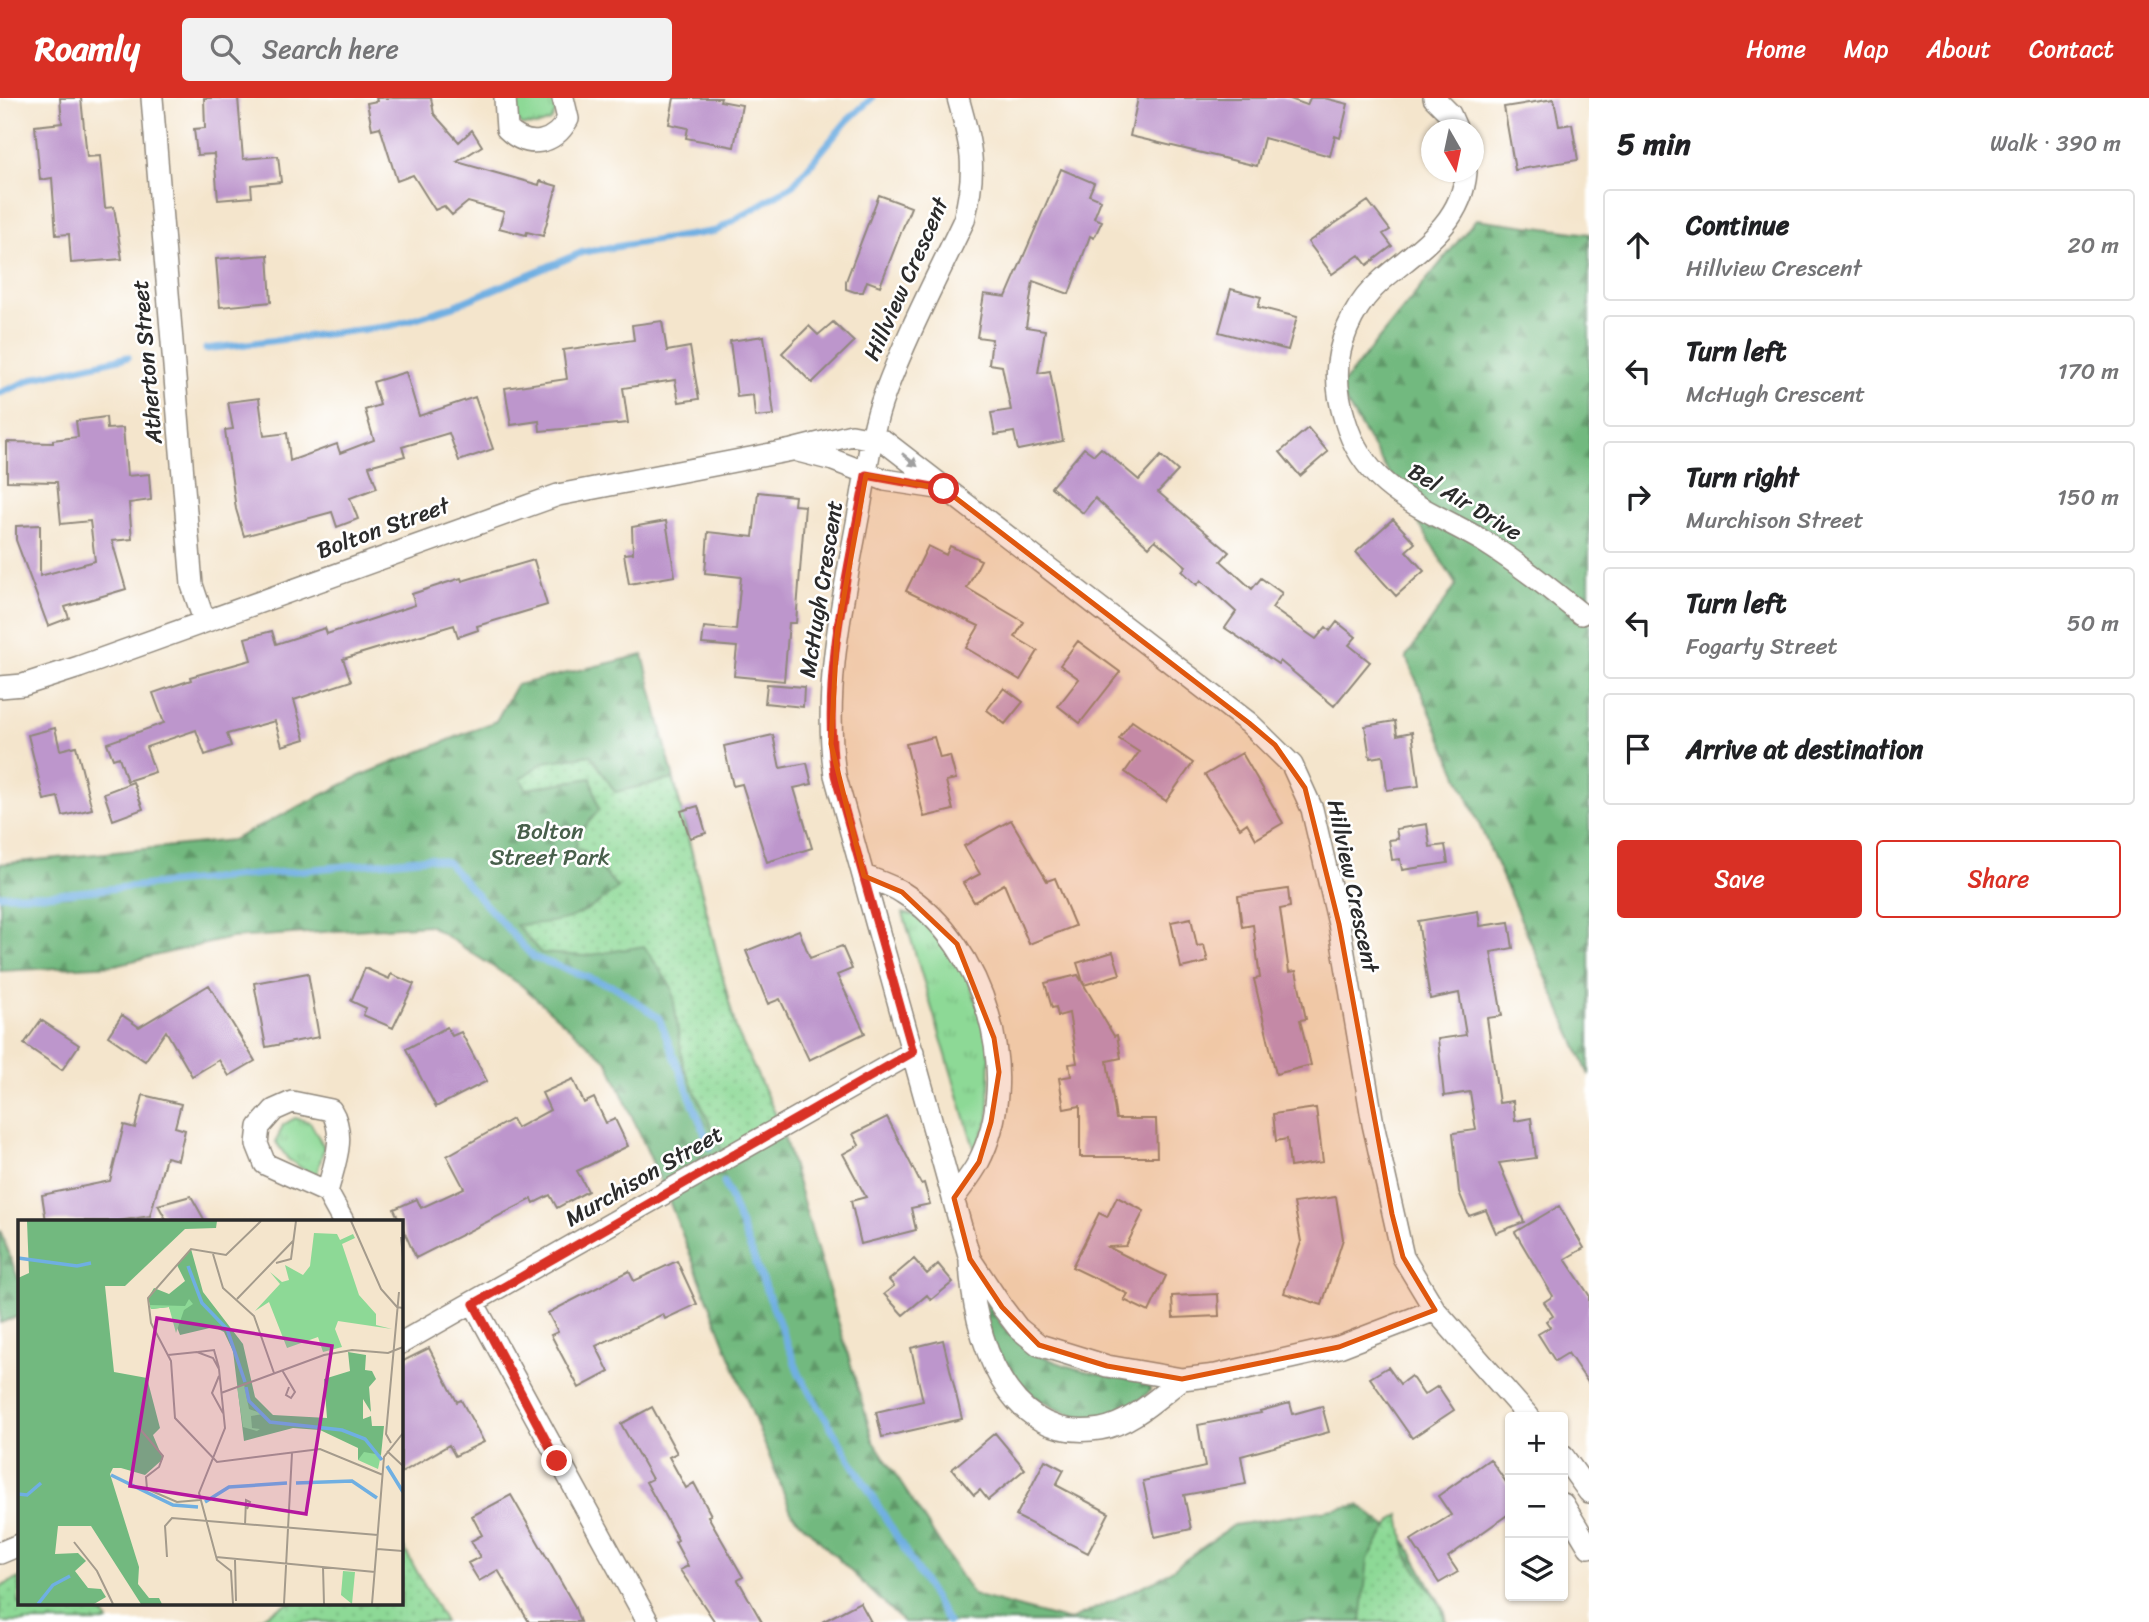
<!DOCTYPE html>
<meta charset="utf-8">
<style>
:root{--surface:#fff;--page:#f2f2f2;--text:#202124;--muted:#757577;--line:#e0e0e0;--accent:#d93025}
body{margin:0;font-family:Sriracha,sans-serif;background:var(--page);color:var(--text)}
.controls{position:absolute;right:21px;bottom:21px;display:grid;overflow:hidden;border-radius:7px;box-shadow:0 2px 5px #0004}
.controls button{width:63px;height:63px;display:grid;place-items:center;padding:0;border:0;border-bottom:2px solid var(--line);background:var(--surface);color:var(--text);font:35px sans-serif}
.compass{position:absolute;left:1421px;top:21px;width:63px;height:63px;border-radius:50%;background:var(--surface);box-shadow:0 2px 5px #0004;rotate:171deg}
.stop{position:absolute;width:21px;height:21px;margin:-16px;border:5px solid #d93025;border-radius:50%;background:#fff}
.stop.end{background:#d93025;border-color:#fff;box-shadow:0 2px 7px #0008}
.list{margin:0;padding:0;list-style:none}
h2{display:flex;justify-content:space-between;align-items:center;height:91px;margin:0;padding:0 28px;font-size:30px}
h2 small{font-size:23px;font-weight:400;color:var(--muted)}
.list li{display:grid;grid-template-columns:46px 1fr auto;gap:21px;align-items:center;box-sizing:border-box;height:112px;margin:0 14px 14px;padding:0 14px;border:2px solid var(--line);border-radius:7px}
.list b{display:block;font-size:26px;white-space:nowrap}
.list p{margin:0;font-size:23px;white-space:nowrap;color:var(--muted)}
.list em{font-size:23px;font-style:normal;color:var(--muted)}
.actions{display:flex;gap:14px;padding:21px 28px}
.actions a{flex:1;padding:16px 0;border:2px solid var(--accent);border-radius:7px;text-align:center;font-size:24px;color:var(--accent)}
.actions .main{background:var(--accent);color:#fff}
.icon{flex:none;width:38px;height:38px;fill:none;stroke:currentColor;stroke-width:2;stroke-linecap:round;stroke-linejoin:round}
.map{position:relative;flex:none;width:1589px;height:1524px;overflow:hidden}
header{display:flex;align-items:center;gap:42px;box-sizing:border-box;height:98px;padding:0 35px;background:var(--accent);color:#fff}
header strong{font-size:33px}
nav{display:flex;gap:38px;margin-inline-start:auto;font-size:24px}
.search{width:490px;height:63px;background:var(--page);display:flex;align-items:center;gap:18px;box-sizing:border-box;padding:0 24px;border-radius:7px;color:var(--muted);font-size:26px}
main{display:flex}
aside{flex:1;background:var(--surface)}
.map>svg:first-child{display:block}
.grass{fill:url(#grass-tufts);stroke:#5c8260;stroke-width:2}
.forest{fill:url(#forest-firs);stroke:#4e7255;stroke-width:2}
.park{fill:url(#park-dots);stroke:#5c8260;stroke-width:2}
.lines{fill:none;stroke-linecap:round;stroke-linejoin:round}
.stream{stroke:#6fafe2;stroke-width:7}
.building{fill:#bd96cc}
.street-casing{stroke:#90887c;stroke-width:24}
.street{stroke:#fff;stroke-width:21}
.oneway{fill:#a0a0a0}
.route{stroke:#d93025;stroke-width:9}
.marked{fill:#df570e;fill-opacity:0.2;stroke:#df570e;stroke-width:5;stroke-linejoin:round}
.labels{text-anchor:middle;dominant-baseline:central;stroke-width:5;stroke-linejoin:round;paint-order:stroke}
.street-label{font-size:23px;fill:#2b2b2b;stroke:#fff}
.park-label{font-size:23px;fill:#485f4b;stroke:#fff}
.inset-river{fill:none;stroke:#6fafe2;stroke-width:3.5}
.inset-road{fill:none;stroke:#a49b8c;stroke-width:2}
.view{fill:#b5179e;fill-opacity:0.15;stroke:#b5179e;stroke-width:3.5}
.inset-edge{fill:none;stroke:#2b2b2b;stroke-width:3.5}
</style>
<header>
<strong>Roamly</strong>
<div class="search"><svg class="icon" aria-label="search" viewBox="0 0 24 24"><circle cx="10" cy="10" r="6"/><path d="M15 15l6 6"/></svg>Search here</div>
<nav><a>Home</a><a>Map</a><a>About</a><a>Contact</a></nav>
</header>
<main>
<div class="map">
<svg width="1589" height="1524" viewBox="0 0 1589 1524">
<defs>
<pattern id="grass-tufts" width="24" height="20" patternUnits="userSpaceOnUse" patternTransform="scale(1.75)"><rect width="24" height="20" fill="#8dd996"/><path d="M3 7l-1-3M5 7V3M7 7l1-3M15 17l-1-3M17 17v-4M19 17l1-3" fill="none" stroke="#7aba81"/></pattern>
<pattern id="forest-firs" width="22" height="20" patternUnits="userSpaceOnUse" patternTransform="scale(1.75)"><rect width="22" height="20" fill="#72b97f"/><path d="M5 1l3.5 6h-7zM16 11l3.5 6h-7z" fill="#5e9768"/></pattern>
<pattern id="park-dots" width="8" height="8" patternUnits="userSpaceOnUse" patternTransform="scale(1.75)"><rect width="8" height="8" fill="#8dd996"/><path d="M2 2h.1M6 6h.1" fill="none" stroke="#7aba81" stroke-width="1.8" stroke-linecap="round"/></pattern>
</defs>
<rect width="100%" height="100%" fill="#fff"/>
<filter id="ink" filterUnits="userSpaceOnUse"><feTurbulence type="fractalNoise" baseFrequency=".0143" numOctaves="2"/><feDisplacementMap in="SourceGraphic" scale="14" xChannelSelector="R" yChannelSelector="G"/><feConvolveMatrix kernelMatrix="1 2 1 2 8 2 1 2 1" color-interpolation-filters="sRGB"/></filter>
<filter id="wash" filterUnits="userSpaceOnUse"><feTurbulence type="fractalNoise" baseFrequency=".00686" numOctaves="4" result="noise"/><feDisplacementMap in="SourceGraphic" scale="28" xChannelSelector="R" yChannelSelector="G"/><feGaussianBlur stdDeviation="1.57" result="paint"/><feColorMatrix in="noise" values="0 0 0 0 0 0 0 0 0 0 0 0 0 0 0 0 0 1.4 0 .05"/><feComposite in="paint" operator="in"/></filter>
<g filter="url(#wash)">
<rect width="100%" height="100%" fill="#f4e5cc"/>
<!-- grass -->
<path class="grass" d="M513 0H554L558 9 551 23 536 28 521 27 512 14Z
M903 815 926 820 961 862 990 942 989 1020 975 1053Z
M295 1020 310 1024 324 1049 316 1080 288 1061 276 1044 283 1027Z"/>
<!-- forest -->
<path class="forest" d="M1476 121 1589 136V977L1406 559 1456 487 1338 291Z
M643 557 736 932 781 1028 873 1342 973 1497 1069 1523 1160 1480 1234 1427 1359 1407 1406 1444 1445 1514 1447 1524H903L792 1416 666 1095 608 964 521 887 429 827 231 840 115 867 0 873V766L232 742 360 678 496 623 516 587Z
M0 1132 19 1183V1218L0 1225Z
M981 1187C990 1199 992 1215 1001 1226 1037 1270 1097 1276 1150 1284V1293C1141 1301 1127 1315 1116 1319 1077 1331 1015 1294 999 1260 987 1236 983 1213 981 1187Z"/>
<!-- park -->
<path class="park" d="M591 657 615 694 673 681 736 932 781 1028 726 1061 683 967 672 890 644 848 585 858 541 855 516 827C564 825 580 821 618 790L588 756 576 749 577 738 599 712 591 680 526 691 521 680 544 664Z
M1400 1417 1407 1458 1441 1508 1445 1524H1361L1368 1461 1392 1422Z
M401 1445 445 1524H253L288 1505H401Z
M19 1480V1505H99L108 1524H0V1489Z"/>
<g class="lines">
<!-- stream -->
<path class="stream" d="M206 251 391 228 451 209 583 154 716 133 793 87 847 23 872 0
M0 295 38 279 128 259
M0 797H46L429 760 447 764 533 859 617 890 659 920 710 1049
M724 1084 800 1278 948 1524"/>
</g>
<g id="blocks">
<!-- building -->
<path class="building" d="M60 0H81L87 59 100 58 105 110 114 109 122 161 71 165 69 136 56 137 52 80 40 82 35 28 62 25Z
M204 0H238L243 61 278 58 281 84 251 87 252 99 218 102 214 56 197 57 194 31 205 30Z
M376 0H431L434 16 459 44 472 32 482 48 457 64 539 87 540 83 557 88 543 138 527 134 526 137 499 130 504 114 468 104 452 117 444 108 435 112 413 77 397 83 380 29 372 31 367 5 377 3Z
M674 0H721L720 3 742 7 734 49 686 40 688 30 669 26Z
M1138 0H1287L1307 7 1310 0H1324L1348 6 1340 40 1335 38 1330 58 1264 40 1257 68 1130 38Z
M1554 1 1559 28 1572 26 1578 62 1515 72 1504 9Z
M1061 71 1094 85 1089 97 1101 102 1094 120 1102 123 1094 140 1090 138 1069 196 1033 183 1026 229 1045 232 1038 275 1050 273 1063 343 1018 352 1014 334 995 337 991 315 1011 312 1002 268 989 266 992 241 977 239 984 196 1006 199Z
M879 97 911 109 880 188 867 183 863 194H855L846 191V183Z
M1368 103 1390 132 1383 136 1392 148 1367 167 1359 157 1332 176 1308 144Z
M268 157 271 204 220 209 216 161Z
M1231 191 1261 199 1258 209 1297 219 1288 252 1219 234Z
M662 223 667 253 690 249 699 301 679 304 675 282 623 290 628 325 540 333 539 323 511 327 505 290 567 281 563 252 634 242 632 227Z
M833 224 854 244 812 285 782 255 809 228 818 237Z
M764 238 774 317 755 319 753 297 737 299 730 243Z
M406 274 419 318 475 299 493 351 459 363 449 335 402 349 405 358 369 368 377 390 350 400 358 421 337 429 332 414 244 438 236 411 225 332 233 331 228 304 259 300 264 338 287 335 290 363 337 346 340 355 374 342 365 312 380 307 373 284Z
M106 319 107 331 123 330 127 378 149 376 151 402 129 405 132 441 112 443 126 491 65 509 69 520 48 528 16 442V428L40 427V478L95 463 90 423 61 426 57 384 7 383V344L53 345V342L78 339 76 323Z
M1308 330 1328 354 1300 378 1280 354Z
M1084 350 1094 357 1101 350 1139 382 1161 358 1178 373 1158 394 1229 454 1221 463 1252 491 1261 480 1282 495 1272 510 1316 541 1326 529 1330 533 1337 524 1356 539 1349 547 1370 564 1334 608 1280 563 1278 566 1225 530 1236 514 1201 482 1197 487 1182 473 1186 468 1155 442 1149 449 1095 400 1083 415 1051 389Z
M758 394 795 398 794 407 805 408 796 525H789L784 583 734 578 737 549 702 546 704 529 736 532 741 479 705 475 708 434 753 439Z
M1393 421 1415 445 1406 453 1424 473 1396 498 1356 454Z
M666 423 675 478 629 486 624 456 633 455 632 429Z
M928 448 946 457 950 448 981 462 967 490 1024 524 1015 539 1038 553 1020 582 966 550 979 528 906 493Z
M534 462 547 507 477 528 478 532 458 539 454 527 343 561 351 583 294 602 305 641 282 648 275 623 227 636 231 648 205 657 196 632 146 649 155 674 127 683 119 659 113 661 107 645 164 625 153 595 191 582 190 579 251 562 245 540 272 533 276 546 325 530 327 536 415 507 412 496 461 480 462 483Z
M1078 543 1120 574 1080 625 1058 608 1079 581 1060 567Z
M767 586 804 589 803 609 765 605Z
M1004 590 1023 604 1005 626 987 612Z
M1132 623 1193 665 1166 703 1125 674 1139 654 1119 641Z
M1395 623 1397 637 1412 634 1419 688 1387 692 1383 658 1370 660 1365 628Z
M55 630 60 652 76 648 92 711 63 718 58 699 44 702 28 637Z
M773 637 780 670 807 665 812 686 794 690 812 750 767 764 742 686 733 688 724 648Z
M934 639 940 660 950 658 956 681 946 683 953 712 924 719 906 646Z
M1242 655 1283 725 1256 741 1247 725 1240 730 1205 677Z
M133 684 143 711 113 722 104 695Z
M698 708 706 735 690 740 681 713Z
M1011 722 1047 783 1055 780 1075 828 1029 846 1004 786 974 804 963 785 980 776 964 748Z
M1427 726 1430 749 1445 747 1448 765 1402 772 1400 761 1392 762 1389 742 1398 741 1396 731Z
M1288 791 1290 809 1280 811 1289 874 1296 873 1306 921 1300 922 1311 967 1276 976 1254 881 1260 880 1253 827 1242 829 1238 798Z
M1478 813 1480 828 1509 824 1513 850 1491 854 1502 918 1487 920 1499 1005 1513 1003 1515 1023 1531 1020 1536 1060 1499 1065 1524 1124 1496 1135 1486 1112 1469 1118 1459 1094 1453 1035 1476 1032 1470 994 1444 998 1438 941 1466 937 1459 895 1430 901 1418 823Z
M1191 820 1197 848 1204 847 1208 864 1181 870 1171 824Z
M799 832 810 860 842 848 852 871 837 877 865 935 809 962 780 901 768 906 746 853Z
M1113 854 1120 876 1084 887 1077 865Z
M365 870 389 881 391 876 414 886 393 930 363 917 366 910 351 903Z
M308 875 319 939 266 949 254 885Z
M1078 877 1114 938 1117 937 1121 960 1107 963 1116 1021H1156L1157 1059H1080V1008L1064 1011 1059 980 1071 978 1069 966 1077 965 1069 915 1058 918 1056 909 1052 910 1045 885Z
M209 887 255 963 229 978 219 962 192 978 166 933 145 963 108 938 122 917 139 929Z
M41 922 79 947 62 972 24 946Z
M447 929 452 938 461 934 487 983 436 1009 406 951Z
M573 981 584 1005 594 1000 606 1025 615 1021 628 1048 577 1073 588 1093 557 1110 550 1097 534 1105 532 1101 416 1160 394 1111 417 1101 421 1110 464 1090 447 1058 512 1021 517 1030 550 1012 542 995Z
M143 997 181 1006 175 1029 185 1032 178 1062 166 1059 150 1118 118 1123H46L42 1097 110 1083 124 1027 135 1030Z
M1316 1010 1323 1064 1290 1069 1287 1041 1276 1043 1273 1016Z
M887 1019 921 1086 924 1085 930 1106 911 1110 916 1132 861 1146 851 1103 866 1099 843 1056 859 1047 853 1036Z
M191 1098 205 1123H167L158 1107Z
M1117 1099 1144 1113 1126 1148 1108 1149 1166 1178 1149 1214 1124 1202 1128 1196 1072 1169 1099 1115 1107 1119Z
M1336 1099 1343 1141 1322 1207 1284 1195 1301 1144 1294 1105Z
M1559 1108 1584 1150 1565 1161 1589 1197V1286L1568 1255 1555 1263 1538 1236 1550 1229 1546 1223 1553 1218 1544 1204 1553 1198 1515 1134Z
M914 1161 927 1176 938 1166 953 1184 931 1202 927 1197 903 1217 884 1196 894 1188 889 1182Z
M677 1163 697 1206 665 1221 663 1216 596 1248 609 1274 579 1290 551 1237 558 1234 548 1215 629 1173 634 1183Z
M1218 1196 1219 1218 1173 1220 1172 1198Z
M943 1242 962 1321 882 1339 876 1314 923 1303 911 1250Z
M429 1250 457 1304 461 1302 484 1344 455 1358 449 1347 401 1375V1264Z
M1388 1269 1400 1286 1411 1278 1424 1297 1438 1288 1454 1312 1412 1340 1370 1280Z
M1290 1305 1293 1316 1322 1308 1329 1334 1241 1358 1246 1386 1184 1397 1191 1431 1155 1439 1143 1383 1205 1369 1198 1327 1261 1315 1260 1313Z
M652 1309 677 1355 669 1359 686 1390 694 1385 711 1417 708 1418 743 1479 738 1482 762 1524H715L680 1472 688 1468 675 1444 678 1442 646 1384 652 1381 621 1326Z
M995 1335 1025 1371 988 1402 980 1392 974 1397 952 1371Z
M1490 1361 1510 1390V1415L1448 1459 1458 1474 1439 1485 1411 1442 1451 1417 1438 1398Z
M1045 1362 1064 1372 1056 1387 1109 1415 1088 1455 1016 1418Z
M511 1397 574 1507 580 1524H529L498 1472 479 1483 468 1465 480 1459 471 1443 482 1437 472 1418Z
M860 1504 871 1524H822Z"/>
</g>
</g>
<g filter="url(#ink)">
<use href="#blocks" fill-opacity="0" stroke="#90887c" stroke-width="2"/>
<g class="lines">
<defs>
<path id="street" d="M152 0 192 487 204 522
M505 0 507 31C529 52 554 46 568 21L563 0
M958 0C972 50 977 70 964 122 937 179 907 236 885 295 871 331 867 371 860 409 844 498 822 586 835 677L970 1161 1002 1209 1018 1230 1039 1247 1107 1268 1182 1281 1216 1277 1339 1249 1435 1212
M1434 0 1450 16 1457 32
M1466 74C1462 126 1418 151 1382 182 1358 203 1342 233 1338 265 1336 284 1339 303 1345 322 1366 394 1425 409 1483 443 1518 465 1549 490 1581 516
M798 353 833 362 885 382 944 391
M0 589 23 587 79 569 558 397 792 352 852 337 884 343 1249 625 1292 667 1312 711 1339 826 1373 1026 1403 1159 1435 1212 1529 1319
M864 778C877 783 892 787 903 795 985 847 1024 978 978 1065 972 1077 962 1088 954 1100
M327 1094C334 1067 347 1038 331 1012L292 1004 274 1012 259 1029 257 1046 265 1066 327 1094 343 1123
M970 1163C973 1236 1005 1347 1100 1331 1131 1326 1158 1299 1182 1281
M474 1206 648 1524
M401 1245 913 954
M1563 1358 1589 1394
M1563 1406 1589 1449
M0 1455 19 1447"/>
</defs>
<!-- street casing -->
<use href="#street" class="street-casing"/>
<!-- street -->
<use href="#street" class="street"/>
</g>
<!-- one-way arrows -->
<defs><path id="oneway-solid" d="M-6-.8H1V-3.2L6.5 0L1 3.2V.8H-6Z" transform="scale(1.75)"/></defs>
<use class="oneway" href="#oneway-solid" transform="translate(910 362) rotate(40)"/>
</g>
<g class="lines" filter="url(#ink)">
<!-- route -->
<path class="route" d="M557 1363 474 1206 913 954 835 677C821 576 848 475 866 377L944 391"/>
</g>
<!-- marked area -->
<path class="marked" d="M866 377 944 391 1249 625 1275 647 1305 690 1339 826 1392 1116 1403 1159 1435 1212 1339 1249 1182 1281 1107 1268 1039 1247 1002 1209 970 1161 954 1100 979 1064 991 1024 999 974 994 940 957 846 902 794 864 778 831 646 837 536Z"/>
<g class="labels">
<!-- street labels -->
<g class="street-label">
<text transform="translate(906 181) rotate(-66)">Hillview Crescent</text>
<text transform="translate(147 264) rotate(-95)">Atherton Street</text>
<text transform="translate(1465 404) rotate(31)">Bel Air Drive</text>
<text transform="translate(383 430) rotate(-20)">Bolton Street</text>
<text transform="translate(821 491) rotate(-81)">McHugh Crescent</text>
<text transform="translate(1353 788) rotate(78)">Hillview Crescent</text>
<text transform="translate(644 1078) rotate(-30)">Murchison Street</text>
</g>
<!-- park labels -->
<g class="park-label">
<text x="550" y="733">Bolton<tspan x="550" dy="26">Street Park</tspan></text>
</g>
</g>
<!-- overview -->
<g transform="translate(18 1122)">
<rect width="385" height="385" fill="#f4e5cc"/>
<path d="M9 1H199L198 8 167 9 107 66H87L96 152 129 158 142 208 135 215 145 239 127 255 103 248H95L92 254 121 347 120 364 131 378H141L144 384H123L73 306H40L37 334 60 333 68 341 57 351 70 368 83 369 88 377 76 384H0V58L11 53ZM173 29 185 72 225 124 237 177 255 195 309 198 306 159 332 151 330 132 348 135 347 150 354 151 358 159 351 167 353 192 345 179V199L353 196 354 206H366L363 235 340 240V228L302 210 275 208 226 221 215 131 206 112 196 107 162 115 151 87 133 89 130 78 136 68 151 74 167 61 159 45Z" fill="#72b97f"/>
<path d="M296 13 319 14 322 20 335 14 337 18 324 24 341 75 358 94V105L374 109 320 101 317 109 324 127 305 132 300 117 269 128 251 82 237 91 262 64 252 52 264 62 271 60 267 45 285 55 292 46ZM171 79 175 84 166 90 158 113 151 87 133 89 132 85 167 86ZM226 164 231 189 245 194 233 196 234 208 242 209 239 211 225 207 219 167ZM346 232 363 235 360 249 340 240ZM325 351 337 352 334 384 323 375Z" fill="#8dd996"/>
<path class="inset-river" d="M0 38 59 46 73 43M170 46 184 83 209 109 227 162M228 167 231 181 252 202 324 210 347 219 364 240M369 246 385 272M93 255 155 285 180 287M278 263 334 261 359 278M0 274 9 275 23 263M187 282 211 267 269 263M20 384 35 365 52 356"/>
<path class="inset-road" d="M243 1 208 35 173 29 130 78 133 103 153 141 157 198 199 242 302 229 365 255M333 1 363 69 379 87 385 88M383 17 385 38M195 34 205 68 236 96 256 153M258 43 273 39 278 1M219 79 275 21M180 132 196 130 201 148M150 135 179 132 195 138 201 149 207 208 181 273 199 340 213 351 215 384M264 150 277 172 273 178 268 175 271 167M201 156 194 173 205 193M203 173 306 135 334 130 370 133 385 127M122 209 145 236 141 247 128 257 129 269 159 282 182 280M373 223 368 214 381 72M369 231 385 246M227 305 228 280 232 282 229 289M56 322 79 351 95 384M359 329 385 331M149 337 147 306 154 298 360 315M198 337 357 352M217 340 218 381M305 347 306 384M266 384 274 233M354 384 366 237 385 213"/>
<path class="view" d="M139 98 314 126 288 294 112 266Z"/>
<rect width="385" height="385" class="inset-edge"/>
</g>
</svg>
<div class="controls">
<button>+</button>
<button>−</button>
<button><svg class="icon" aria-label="layers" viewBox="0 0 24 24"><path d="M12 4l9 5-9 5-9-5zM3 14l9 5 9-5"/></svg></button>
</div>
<svg class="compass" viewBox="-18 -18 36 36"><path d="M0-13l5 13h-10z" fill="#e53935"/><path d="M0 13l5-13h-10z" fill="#757577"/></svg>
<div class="stop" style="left:944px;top:391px"></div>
<div class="stop end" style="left:557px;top:1363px"></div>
</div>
<aside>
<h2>5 min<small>Walk · 390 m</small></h2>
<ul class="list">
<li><svg class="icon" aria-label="ahead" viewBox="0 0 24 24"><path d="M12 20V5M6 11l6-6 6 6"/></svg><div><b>Continue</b><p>Hillview Crescent</p></div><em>20 m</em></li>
<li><svg class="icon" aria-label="left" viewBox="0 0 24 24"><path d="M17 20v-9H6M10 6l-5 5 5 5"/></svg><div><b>Turn left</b><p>McHugh Crescent</p></div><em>170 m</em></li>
<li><svg class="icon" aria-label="right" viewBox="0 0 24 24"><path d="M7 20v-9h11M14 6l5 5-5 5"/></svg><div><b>Turn right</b><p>Murchison Street</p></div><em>150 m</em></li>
<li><svg class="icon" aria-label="left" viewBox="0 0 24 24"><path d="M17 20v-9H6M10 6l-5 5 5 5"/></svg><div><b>Turn left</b><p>Fogarty Street</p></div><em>50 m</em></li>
<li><svg class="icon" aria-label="arrive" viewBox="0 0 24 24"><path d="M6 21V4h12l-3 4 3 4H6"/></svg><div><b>Arrive at destination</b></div></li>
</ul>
<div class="actions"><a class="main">Save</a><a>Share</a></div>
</aside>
</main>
